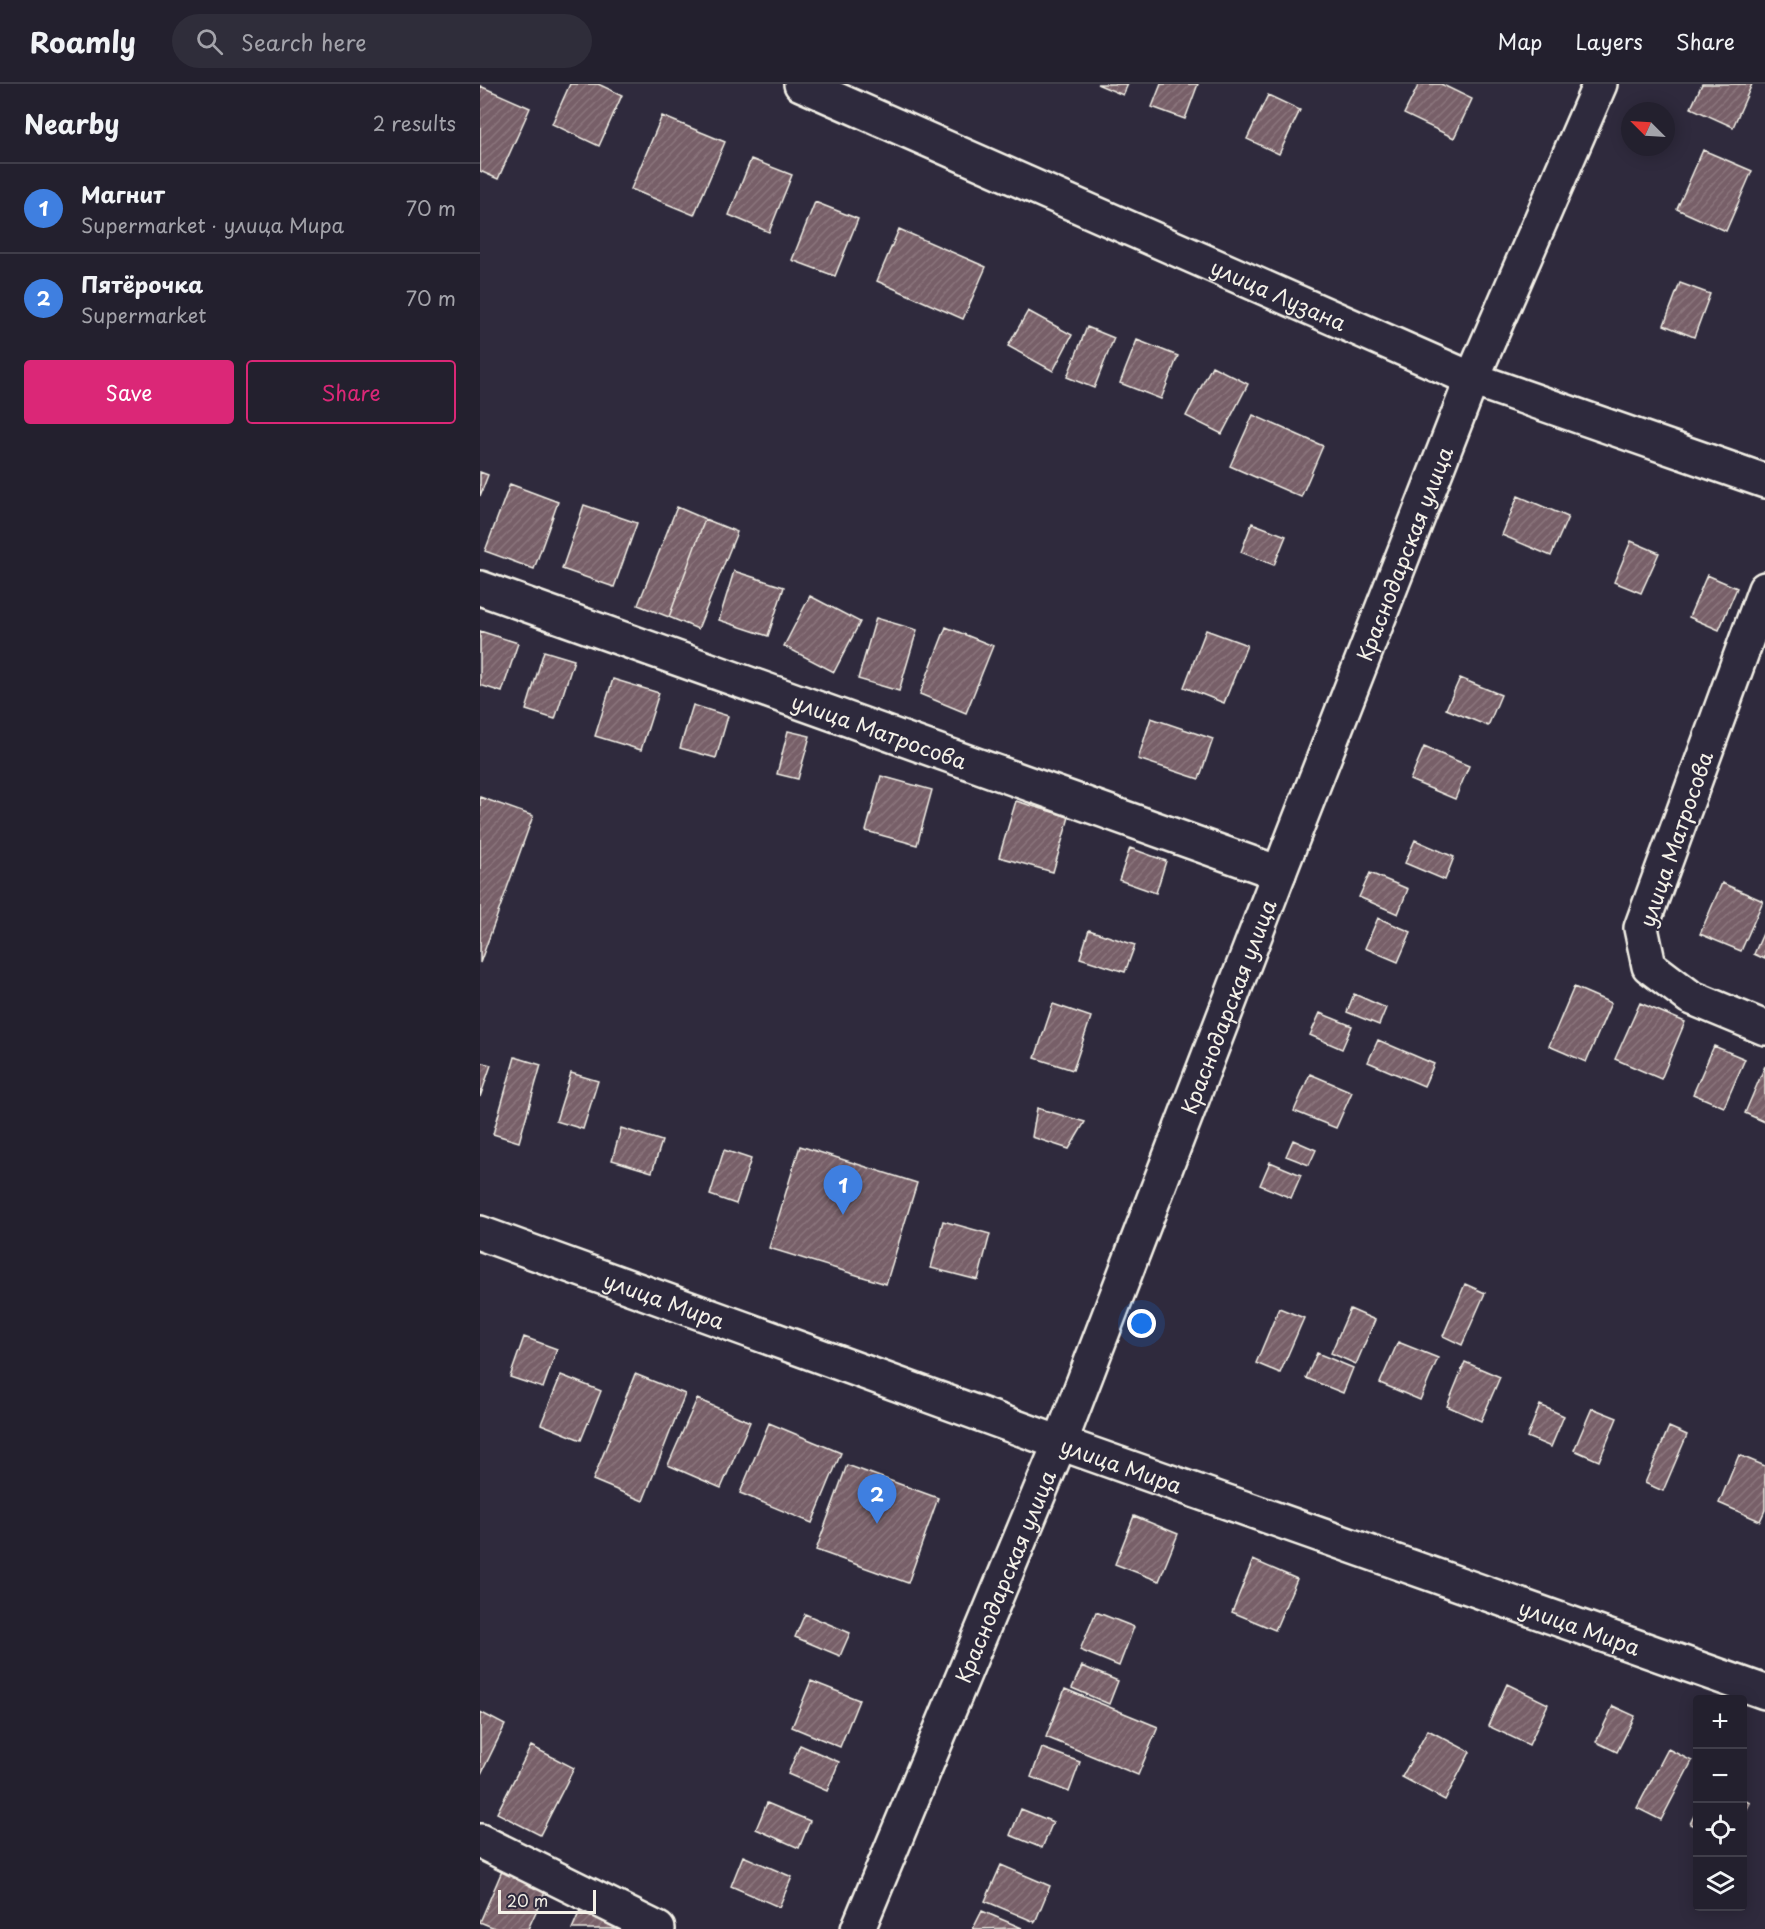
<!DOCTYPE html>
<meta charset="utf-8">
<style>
:root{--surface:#23202e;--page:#2f2d3a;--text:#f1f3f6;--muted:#a3a3aa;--line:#403e4a;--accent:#db2777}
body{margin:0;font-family:"Playpen Sans",sans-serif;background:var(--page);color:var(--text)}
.controls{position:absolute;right:18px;bottom:18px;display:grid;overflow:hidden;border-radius:6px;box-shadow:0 3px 15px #0003}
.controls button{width:54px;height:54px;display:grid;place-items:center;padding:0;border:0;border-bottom:2px solid var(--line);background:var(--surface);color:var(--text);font:30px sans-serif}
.compass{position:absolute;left:1141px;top:18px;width:54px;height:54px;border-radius:50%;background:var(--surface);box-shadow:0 3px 15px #0003;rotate:294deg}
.scale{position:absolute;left:18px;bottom:15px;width:98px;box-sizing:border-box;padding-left:6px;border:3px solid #f4f1e8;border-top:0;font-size:16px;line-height:21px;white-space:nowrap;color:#f4f1e8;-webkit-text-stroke:4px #2f2a3d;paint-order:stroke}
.you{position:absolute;left:662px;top:1240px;width:21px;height:21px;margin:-15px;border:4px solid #fff;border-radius:50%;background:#1a73e8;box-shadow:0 0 0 9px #1a73e833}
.badge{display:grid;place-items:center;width:39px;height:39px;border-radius:50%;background:var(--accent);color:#fff;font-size:20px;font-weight:700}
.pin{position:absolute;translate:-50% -50px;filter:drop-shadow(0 2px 3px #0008)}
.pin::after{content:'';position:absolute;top:32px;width:21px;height:18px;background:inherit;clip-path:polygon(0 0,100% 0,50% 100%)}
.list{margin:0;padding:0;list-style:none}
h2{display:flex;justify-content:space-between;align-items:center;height:78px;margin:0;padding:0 24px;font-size:26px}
h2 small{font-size:20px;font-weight:400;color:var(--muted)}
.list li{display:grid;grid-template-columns:39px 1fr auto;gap:18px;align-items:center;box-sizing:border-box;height:90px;padding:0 24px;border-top:2px solid var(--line)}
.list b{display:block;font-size:22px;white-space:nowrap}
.list p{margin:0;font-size:20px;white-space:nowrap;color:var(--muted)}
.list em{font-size:20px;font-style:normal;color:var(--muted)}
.actions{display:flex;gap:12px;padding:18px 24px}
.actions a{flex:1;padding:14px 0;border:2px solid var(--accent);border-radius:6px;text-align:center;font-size:21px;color:var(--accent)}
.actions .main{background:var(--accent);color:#fff}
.icon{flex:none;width:33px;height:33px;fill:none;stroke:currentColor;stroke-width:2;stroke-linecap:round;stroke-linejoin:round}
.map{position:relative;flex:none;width:1285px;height:1845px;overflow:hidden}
header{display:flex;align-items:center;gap:36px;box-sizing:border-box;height:84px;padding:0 30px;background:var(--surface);border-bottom:2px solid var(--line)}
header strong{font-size:28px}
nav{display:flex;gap:33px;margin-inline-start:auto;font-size:21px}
.search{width:420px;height:54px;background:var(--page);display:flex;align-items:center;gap:15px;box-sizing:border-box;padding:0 21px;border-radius:33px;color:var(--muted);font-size:22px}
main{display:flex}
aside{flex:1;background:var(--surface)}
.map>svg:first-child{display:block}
.building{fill:url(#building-hatch);stroke:#f4f1e8;stroke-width:1.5}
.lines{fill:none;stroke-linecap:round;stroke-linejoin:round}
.minor-casing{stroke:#f4f1e8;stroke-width:38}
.secondary-casing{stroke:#f4f1e8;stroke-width:38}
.minor{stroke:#2f2a3d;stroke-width:33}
.secondary{stroke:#2f2a3d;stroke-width:33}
.labels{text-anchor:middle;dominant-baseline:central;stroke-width:4.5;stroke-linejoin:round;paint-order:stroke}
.street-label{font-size:21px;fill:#f4f1e8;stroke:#2f2a3d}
</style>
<header>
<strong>Roamly</strong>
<div class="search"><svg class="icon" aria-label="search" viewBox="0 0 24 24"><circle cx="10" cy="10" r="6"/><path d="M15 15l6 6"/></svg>Search here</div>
<nav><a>Map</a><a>Layers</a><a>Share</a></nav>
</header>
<main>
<aside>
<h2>Nearby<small>2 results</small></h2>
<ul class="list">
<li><span class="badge" style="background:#3f7fe0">1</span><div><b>Магнит</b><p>Supermarket · улица Мира</p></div><em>70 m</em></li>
<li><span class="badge" style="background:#3f7fe0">2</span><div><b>Пятёрочка</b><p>Supermarket</p></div><em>70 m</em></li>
</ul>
<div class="actions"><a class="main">Save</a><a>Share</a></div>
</aside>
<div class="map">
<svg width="1285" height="1845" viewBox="0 0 1285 1845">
<defs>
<pattern id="building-hatch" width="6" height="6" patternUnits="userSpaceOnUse" patternTransform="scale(1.5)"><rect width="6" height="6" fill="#775f67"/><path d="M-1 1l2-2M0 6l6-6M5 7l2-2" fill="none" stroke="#8b767d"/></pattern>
</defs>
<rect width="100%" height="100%" fill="#2f2a3d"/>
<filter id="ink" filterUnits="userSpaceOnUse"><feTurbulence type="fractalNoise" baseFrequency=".0167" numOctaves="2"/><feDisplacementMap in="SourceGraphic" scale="12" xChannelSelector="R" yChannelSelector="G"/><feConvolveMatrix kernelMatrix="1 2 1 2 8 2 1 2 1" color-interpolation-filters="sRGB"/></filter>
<g filter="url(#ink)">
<!-- building -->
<path class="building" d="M90 0H118L142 11 119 62 72 40Z
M617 0H648L643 11Z
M681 0H718L705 35 672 23Z
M939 0H961L992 15 974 54 924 30Z
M1222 0H1272L1253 43 1211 24Z
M0 2 50 24 18 95 0 87Z
M788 11 820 26 799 70 767 55Z
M182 32 245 58 214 131 151 105Z
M1223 66 1272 87 1246 147 1197 125Z
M271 75 312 91 289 148 249 131Z
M335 118 378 135 355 192 312 176Z
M419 145 506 183 483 235 397 197Z
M1200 199 1230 210 1214 253 1184 241Z
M548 227 592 251 573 287 528 262Z
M607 243 634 254 614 304 587 293Z
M657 256 698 272 681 315 640 299Z
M732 282 768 300 742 350 706 332Z
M773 331 843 362 821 413 750 382Z
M0 388 8 391 0 412Z
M30 400 78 418 54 485 5 467Z
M1038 412 1088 433 1071 472 1022 451Z
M104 421 157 439 134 503 82 485Z
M197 423 225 435 189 533 158 521Z
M225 435 257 448 218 545 189 533Z
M772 439 806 452 794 481 761 468Z
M1151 457 1179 469 1161 509 1134 498Z
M254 487 304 503 288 552 239 536Z
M1227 491 1257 504 1239 546 1209 533Z
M330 512 380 538 354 588 304 562Z
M396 534 437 546 419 607 378 595Z
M466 543 513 562 486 629 440 610Z
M726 546 767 561 744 619 704 603Z
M0 547 38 559 22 608 0 601Z
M64 567 94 576 75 635 46 626Z
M980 594 1021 611 1008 642 966 625Z
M133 595 179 609 161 666 115 652Z
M213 621 248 632 236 674 200 664Z
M671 634 733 655 719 695 658 675Z
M308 647 330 652 318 695 297 690Z
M944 663 989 682 975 715 930 696Z
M401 692 452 706 437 761 386 747Z
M0 713 53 732 0 879Z
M536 717 589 733 573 788 519 773Z
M935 756 974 773 965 796 925 779Z
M650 764 686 777 676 809 639 796Z
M890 789 928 805 918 830 879 813Z
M1242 799 1283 817 1261 867 1220 850Z
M898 834 931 848 918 878 885 864Z
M1285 845V875L1274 870Z
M609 846 655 861 645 888 600 874Z
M1094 903 1131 919 1106 978 1069 962Z
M874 910 906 924 899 941 867 928Z
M1160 919 1205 938 1181 995 1135 975Z
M573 920 611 933 593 986 555 974Z
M840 929 872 942 862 965 830 951Z
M898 956 954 980 944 1002 888 978Z
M1234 962 1265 975 1244 1023 1213 1010Z
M35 973 61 981 39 1058 13 1050Z
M0 978 11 981 0 1013Z
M1285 982V1038L1265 1029Z
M91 989 118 997 103 1045 76 1037Z
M830 990 872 1008 856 1044 814 1027Z
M557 1024 605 1038 589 1065 552 1053Z
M141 1044 182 1057 172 1088 132 1076Z
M813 1056 836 1066 829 1081 806 1072Z
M320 1062 437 1099 406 1200 289 1164Z
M244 1066 271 1075 256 1120 230 1111Z
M790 1078 821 1091 811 1114 780 1101Z
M463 1137 510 1150 498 1196 451 1184Z
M985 1200 1005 1209 982 1261 963 1252Z
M799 1224 824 1234 800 1289 776 1279Z
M870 1225 895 1236 876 1280 851 1269Z
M44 1253 77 1265 63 1304 30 1293Z
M918 1258 958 1274 940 1316 900 1299Z
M837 1269 873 1284 863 1309 826 1294Z
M985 1278 1020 1293 1001 1337 967 1322Z
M155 1290 205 1310 163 1417 113 1396Z
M81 1291 121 1307 101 1356 61 1340Z
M217 1315 270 1338 241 1404 188 1381Z
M1060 1321 1084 1332 1071 1363 1047 1353Z
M1112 1324 1137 1334 1119 1377 1094 1366Z
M289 1339 361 1369 332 1439 260 1409Z
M1189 1343 1207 1351 1183 1407 1165 1399Z
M1259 1371 1285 1382V1426L1280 1437 1239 1419Z
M367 1381 458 1414 428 1499 336 1466Z
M654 1432 698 1450 679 1497 635 1480Z
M773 1476 817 1495 795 1546 752 1528Z
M616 1528 654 1543 639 1582 600 1566Z
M325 1530 370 1549 360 1572 315 1553Z
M602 1582 638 1597 629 1620 592 1604Z
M331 1597 379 1616 360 1663 312 1643Z
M1027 1600 1068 1620 1049 1661 1008 1642Z
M585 1605 678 1643 658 1691 566 1653Z
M1133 1622 1155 1632 1137 1668 1116 1658Z
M0 1628 25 1641 0 1692Z
M948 1646 990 1668 965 1716 922 1693Z
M320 1661 359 1678 347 1707 308 1690Z
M51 1662 94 1684 60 1751 17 1729Z
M562 1664 600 1678 589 1708 551 1693Z
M1188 1665 1212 1677 1181 1736 1157 1724Z
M1262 1715 1270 1719 1262 1734Z
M287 1719 330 1737 319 1764 276 1745Z
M1218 1724V1744L1210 1740Z
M541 1725 573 1738 562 1764 530 1751Z
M263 1772 312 1793 299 1823 251 1802Z
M521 1781 570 1802 555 1838 505 1817Z
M22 1787 66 1806 48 1845H17L0 1838Z
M102 1822 149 1845H92Z
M502 1827 542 1844 493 1845Z"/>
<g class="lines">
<defs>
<g id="minor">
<path id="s1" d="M321 0 992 295 1285 397"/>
<path id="s2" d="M0 504 799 789"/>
<path d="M1285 505 1161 844 1169 882 1210 913 1285 944"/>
<path d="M0 1757 178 1845"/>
<path id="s3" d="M378 1845 580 1359 799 789 992 295 1120 0"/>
</g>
<g id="secondary">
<path id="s4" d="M0 1149 580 1359 1285 1608"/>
</g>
</defs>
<!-- minor casing -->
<use href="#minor" class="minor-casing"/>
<!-- secondary casing -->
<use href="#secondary" class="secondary-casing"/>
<!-- minor -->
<use href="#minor" class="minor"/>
<!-- secondary -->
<use href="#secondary" class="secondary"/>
</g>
</g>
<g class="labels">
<!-- street labels -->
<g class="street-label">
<text stroke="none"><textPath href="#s1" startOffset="522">улица Лузана</textPath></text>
<text stroke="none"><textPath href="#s3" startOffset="1480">Краснодарская улица</textPath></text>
<text stroke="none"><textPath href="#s2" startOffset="424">улица Матросова</textPath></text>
<text transform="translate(1195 755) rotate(-71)">улица Матросова</text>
<text stroke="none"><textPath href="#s3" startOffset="994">Краснодарская улица</textPath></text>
<text stroke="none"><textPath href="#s4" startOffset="196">улица Мира</textPath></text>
<text stroke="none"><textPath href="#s4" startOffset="682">улица Мира</textPath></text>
<text stroke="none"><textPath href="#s3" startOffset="382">Краснодарская улица</textPath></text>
<text stroke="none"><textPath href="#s4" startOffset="1168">улица Мира</textPath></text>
</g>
</g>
</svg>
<div class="controls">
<button>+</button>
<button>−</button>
<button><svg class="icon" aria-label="locate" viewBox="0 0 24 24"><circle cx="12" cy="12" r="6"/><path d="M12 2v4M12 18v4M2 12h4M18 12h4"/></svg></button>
<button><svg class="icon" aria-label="layers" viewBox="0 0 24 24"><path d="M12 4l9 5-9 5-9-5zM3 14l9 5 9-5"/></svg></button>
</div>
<svg class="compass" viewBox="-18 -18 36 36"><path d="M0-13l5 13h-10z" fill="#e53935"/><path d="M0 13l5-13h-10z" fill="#a3a3aa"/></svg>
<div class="scale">20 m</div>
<div class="you"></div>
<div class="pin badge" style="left:363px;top:1131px;background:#3f7fe0">1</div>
<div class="pin badge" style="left:397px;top:1440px;background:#3f7fe0">2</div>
</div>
</main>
